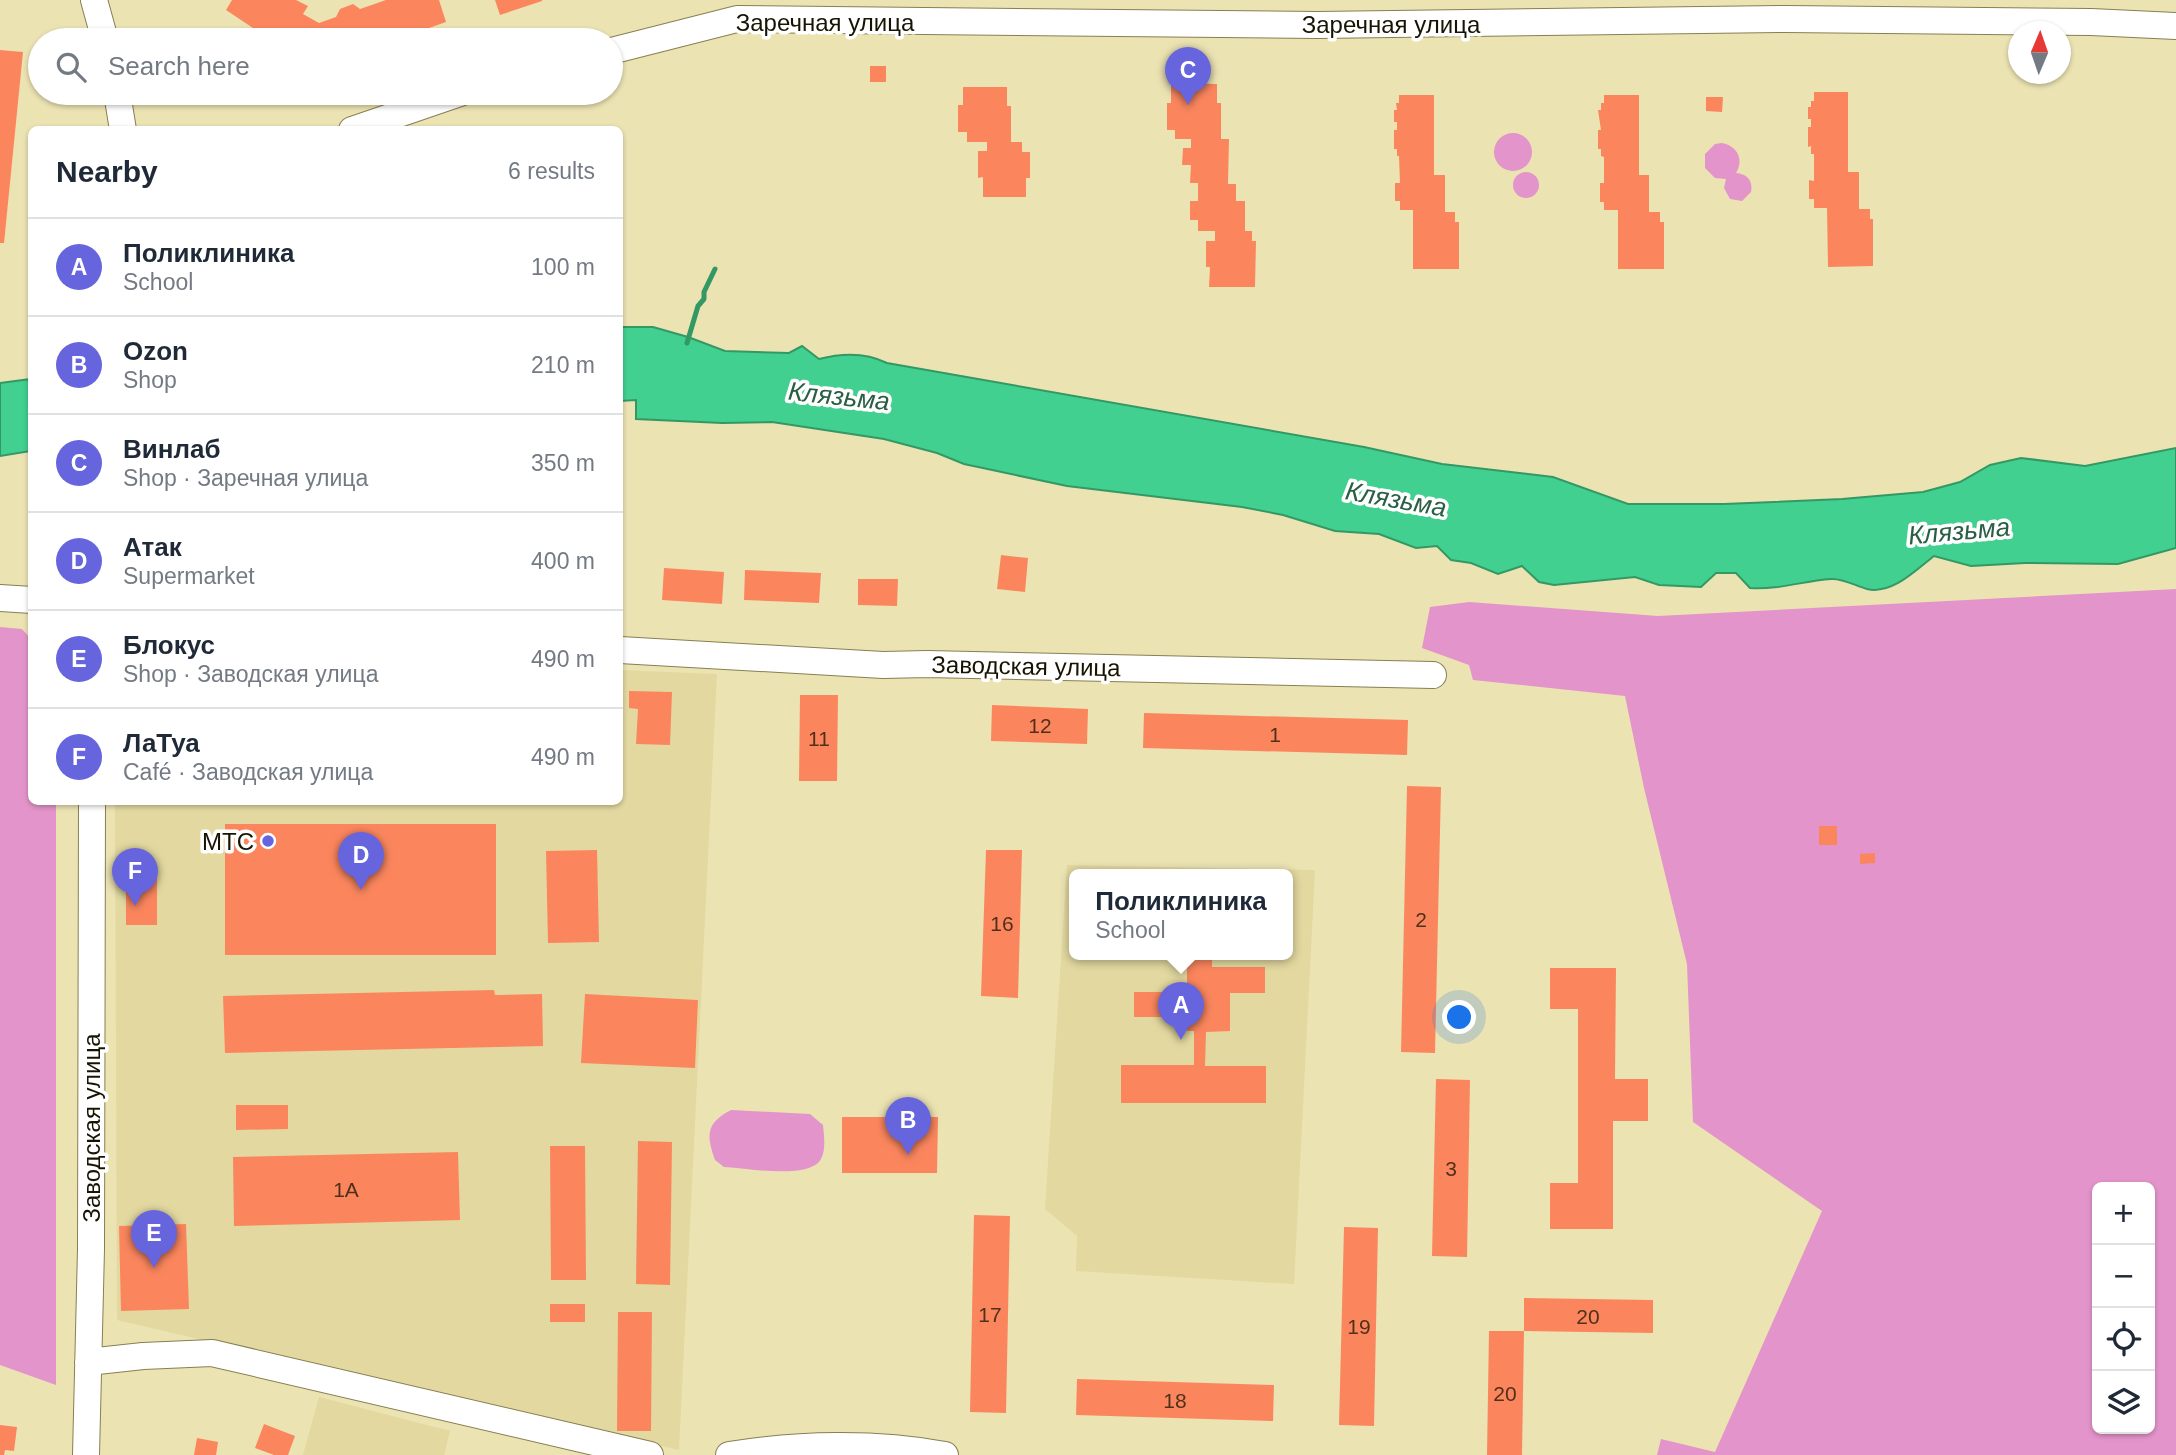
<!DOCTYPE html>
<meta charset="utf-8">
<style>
:root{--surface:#fff;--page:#f6f6f7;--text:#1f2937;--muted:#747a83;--line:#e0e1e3;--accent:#6665de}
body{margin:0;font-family:Helvetica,sans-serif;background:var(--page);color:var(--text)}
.controls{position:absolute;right:21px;bottom:21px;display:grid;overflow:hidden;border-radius:10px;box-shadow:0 2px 5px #0004}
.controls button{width:63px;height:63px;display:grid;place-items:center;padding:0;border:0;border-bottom:2px solid var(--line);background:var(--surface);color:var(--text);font:35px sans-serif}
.compass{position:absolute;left:2008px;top:21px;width:63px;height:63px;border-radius:50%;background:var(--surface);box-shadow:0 2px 5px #0004;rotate:2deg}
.you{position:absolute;left:1460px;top:1018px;width:24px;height:24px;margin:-18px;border:5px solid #fff;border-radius:50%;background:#1a73e8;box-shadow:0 0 0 10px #1a73e833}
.badge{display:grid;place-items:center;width:46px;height:46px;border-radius:50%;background:var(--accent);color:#fff;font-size:23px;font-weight:700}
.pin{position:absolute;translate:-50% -58px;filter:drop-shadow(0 2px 4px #0008)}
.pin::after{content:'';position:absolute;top:37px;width:24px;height:21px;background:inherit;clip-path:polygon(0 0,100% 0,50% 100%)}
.popup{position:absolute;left:1069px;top:869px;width:224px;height:91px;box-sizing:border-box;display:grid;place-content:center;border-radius:10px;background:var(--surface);filter:drop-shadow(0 2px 5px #0005);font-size:23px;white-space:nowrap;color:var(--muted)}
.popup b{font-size:26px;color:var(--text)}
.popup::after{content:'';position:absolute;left:50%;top:100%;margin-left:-14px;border:14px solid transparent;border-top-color:var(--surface)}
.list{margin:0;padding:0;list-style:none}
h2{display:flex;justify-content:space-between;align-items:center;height:91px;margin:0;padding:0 28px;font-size:30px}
h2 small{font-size:23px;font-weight:400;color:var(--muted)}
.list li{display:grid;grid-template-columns:46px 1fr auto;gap:21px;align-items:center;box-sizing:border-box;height:98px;padding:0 28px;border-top:2px solid var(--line)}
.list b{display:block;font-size:26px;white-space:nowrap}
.list p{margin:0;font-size:23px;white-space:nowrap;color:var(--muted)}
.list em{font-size:23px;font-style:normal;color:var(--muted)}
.icon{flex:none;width:38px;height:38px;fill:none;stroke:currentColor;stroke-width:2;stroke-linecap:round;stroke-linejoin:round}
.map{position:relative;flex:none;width:2176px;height:1455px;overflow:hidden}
.search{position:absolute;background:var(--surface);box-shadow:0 2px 5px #0004;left:28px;top:28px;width:595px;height:77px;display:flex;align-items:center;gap:18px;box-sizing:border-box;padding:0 24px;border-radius:38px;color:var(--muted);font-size:26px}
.panel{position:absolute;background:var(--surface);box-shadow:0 2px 5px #0004;left:28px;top:126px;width:595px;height:679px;border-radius:10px}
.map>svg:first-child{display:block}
.built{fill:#e2d8a0;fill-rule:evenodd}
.green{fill:#e394ca;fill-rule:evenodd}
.water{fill:#41d08f;stroke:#349865;stroke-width:2}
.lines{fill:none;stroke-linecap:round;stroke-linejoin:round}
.stream{stroke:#349865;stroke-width:5}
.building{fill:#fb865e}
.minor-casing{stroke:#877f52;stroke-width:28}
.minor{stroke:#fff;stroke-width:26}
.poi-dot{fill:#6665de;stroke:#fff;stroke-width:2.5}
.labels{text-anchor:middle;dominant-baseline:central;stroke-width:7;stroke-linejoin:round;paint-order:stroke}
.number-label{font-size:21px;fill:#50301a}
.street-label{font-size:24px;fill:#171403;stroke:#fff}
.poi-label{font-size:24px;fill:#171403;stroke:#fff;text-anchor:end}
.water-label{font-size:26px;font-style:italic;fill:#2a5f44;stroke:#fff}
</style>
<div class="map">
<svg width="2176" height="1455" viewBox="0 0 2176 1455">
<rect width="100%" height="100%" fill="#ece3b3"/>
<!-- built -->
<path class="built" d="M620 670 717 674 679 1450 117 1320 115 802H620Z
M1067 865 1315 870 1294 1284 1076 1271 1077 1236 1045 1209ZM1074 874H1288V954H1074Z
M319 1397 450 1431 444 1455H303Z"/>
<!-- green -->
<path class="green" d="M1494 152a19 19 0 1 1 38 0a19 19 0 1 1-38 0Z
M1722 143C1738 146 1744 160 1736 173 1748 174 1753 181 1751 192L1742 201 1730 199 1724 188 1726 179 1715 178 1705 168V154L1715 144Z
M1513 185a13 13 0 1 1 26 0a13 13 0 1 1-26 0Z
M2176 589V1455H1657L1661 1439 1715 1452 1822 1211 1693 1122 1687 964 1644 788 1625 696 1473 680 1469 665 1422 648 1430 607 1469 602 1658 616ZM2097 1187H2150V1429H2097Z
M0 627 22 629 31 639 32 802H56V1385L0 1365Z
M731 1110 810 1114 823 1125C824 1136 826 1149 821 1159 810 1180 746 1168 724 1167L715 1160C706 1135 706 1123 731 1110Z"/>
<!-- water -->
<path class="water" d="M620 327H653L688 337 725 351 789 353 802 346 819 359C842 353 865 352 887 363L1364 447 1442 464 1553 477 1628 504H1724L1842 499 1923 492 1960 482 1990 465 2021 458 2085 466 2176 448V548L2118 564 2025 563 1971 566 1934 556C1916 570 1892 595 1867 589 1856 586 1842 578 1831 579 1802 581 1779 590 1750 588L1736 573H1716L1701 587 1659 585 1635 577 1554 585 1539 582 1522 566 1498 574 1471 563 1451 560 1437 546 1416 548 1379 534 1335 531 1283 515 1242 507 1067 486 964 464 937 453 884 439 772 422 722 423 636 419V400L620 401Z
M31 379V451L0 456V383Z"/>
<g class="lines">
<!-- stream -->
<path class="stream" d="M687 343 698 306 704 299V292L715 269"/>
</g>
<!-- building -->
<path class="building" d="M232 0H296L308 6 303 14 319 23 336 17 340 9 353 4 360 9 386 0H439L446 22 398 39 396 33 377 40H257L255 39 259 32 226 10Z
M495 0H542V1L500 15Z
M0 50 23 52 4 243H0Z
M870 66H886V82H870Z
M1171 83 1217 84V103H1221V139H1229L1228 184H1236V201H1245V231H1252V241H1256L1255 287H1209L1210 267H1206V241H1215V231H1198V220H1190V201H1198V183H1190L1191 165H1182L1183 148H1191V139H1175V130H1167V103H1171Z
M963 87H1007V106H1011V142H1022V152H1030V178H1026V197H983V177L978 178V151H987V142H967V132H958V105H963Z
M1814 92H1848V172H1859V209H1870V219H1873V266L1828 267 1827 208H1814V199H1809V180L1814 181V154H1811V146L1808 147V127H1811V119H1808V107H1811V101H1814Z
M1399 95H1434V175H1445V212H1455V222H1459V269H1413V210H1400V201H1395V183H1400L1399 156H1397V149H1394V130H1397V122H1394V110H1397L1396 103H1399Z
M1604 95H1639V175H1649V212H1660V222H1664V269H1618V210H1604V202H1600V183H1604V157L1601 156V149H1598V130H1601L1598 110H1601V103H1604Z
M1706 97H1723L1722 112 1706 111Z
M1001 555 1028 558 1025 592 997 589Z
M664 568 724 572 722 604 662 600Z
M745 570 821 573 819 603 744 600Z
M858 579H898L897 606 858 605Z
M629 691 672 692 670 745 636 744 638 709 629 708Z
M800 695H838L837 781H799Z
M992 705 1088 709 1087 744 991 741Z
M1144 713 1408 720 1407 755 1143 748Z
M1407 786 1441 787 1435 1053 1401 1052Z
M225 824H496V955H225Z
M1819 826H1837V845H1819Z
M597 850 599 942 548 943 546 851Z
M986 850H1022L1018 998 981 996Z
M1875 853V863L1860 864V854Z
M126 875H157V925H126Z
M1187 954H1212V967H1265V993H1230V1031L1206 1032 1205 1066H1266V1103H1121V1065H1194V1031H1187V1017H1134V992H1187Z
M1550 968H1616L1615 1079H1648V1121H1613V1229H1550V1183H1578V1009H1550Z
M494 990 495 995 542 994 543 1046 225 1053 223 996Z
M585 994 698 1000 695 1068 581 1063Z
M1436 1079 1470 1080 1467 1257 1432 1256Z
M236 1105H288V1129L236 1130Z
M842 1117H938L937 1173H842Z
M638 1141 672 1142 670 1285 636 1284Z
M550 1146H585L586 1280H551Z
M458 1152 460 1220 234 1226 233 1157Z
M974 1215 1010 1216 1006 1413 970 1412Z
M186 1224 189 1309 121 1311 119 1226Z
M1344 1227 1378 1228 1374 1426 1339 1425Z
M1524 1298 1653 1300V1333L1524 1331Z
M550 1304H585V1322H550Z
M618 1312H652L651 1431H617Z
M1489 1331H1524L1522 1455H1487Z
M1077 1379 1274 1385 1273 1421 1076 1415Z
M264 1424 295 1436 288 1455H274L255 1448Z
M0 1425 17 1427 14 1451 5 1450 4 1455H0Z
M197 1438 218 1442 216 1455H194Z"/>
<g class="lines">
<defs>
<path id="minor" d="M94 0 105 40
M611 51 737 19 1317 25 1785 19 2091 22 2176 26
M117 93 123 130
M352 130 460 93
M0 598 32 600
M620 650 883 665 927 664 1433 675
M88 1362 143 1356 212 1353 650 1455
M86 1455 91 1249 92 802
M729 1455C798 1444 875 1442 945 1455"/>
</defs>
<!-- minor casing -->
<use href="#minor" class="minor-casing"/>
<!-- minor -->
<use href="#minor" class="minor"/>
</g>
<!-- markers -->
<circle class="poi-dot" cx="268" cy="841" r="7"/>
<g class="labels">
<!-- number labels -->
<g class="number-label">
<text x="1040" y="725">12</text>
<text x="1275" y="734">1</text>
<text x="819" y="738">11</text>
<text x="1421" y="919">2</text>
<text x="1002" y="923">16</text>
<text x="1451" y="1168">3</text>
<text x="346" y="1189">1А</text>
<text x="990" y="1314">17</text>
<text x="1588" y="1316">20</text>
<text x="1359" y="1326">19</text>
<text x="1505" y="1393">20</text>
<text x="1175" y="1400">18</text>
</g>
<!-- street labels -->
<g class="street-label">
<text x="825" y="22">Заречная улица</text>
<text x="1391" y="24">Заречная улица</text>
<text transform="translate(1026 666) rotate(1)">Заводская улица</text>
<text transform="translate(91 1128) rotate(-90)">Заводская улица</text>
</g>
<!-- poi labels -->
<g class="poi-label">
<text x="254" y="841">МТС</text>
</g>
<!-- water labels -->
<g class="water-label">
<text transform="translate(839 396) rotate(6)">Клязьма</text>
<text transform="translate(1396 499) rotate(10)">Клязьма</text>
<text transform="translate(1959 531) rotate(-5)">Клязьма</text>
</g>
</g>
</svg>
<div class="controls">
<button>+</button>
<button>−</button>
<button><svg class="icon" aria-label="locate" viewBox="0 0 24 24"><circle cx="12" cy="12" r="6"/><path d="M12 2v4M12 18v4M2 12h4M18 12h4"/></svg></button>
<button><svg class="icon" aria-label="layers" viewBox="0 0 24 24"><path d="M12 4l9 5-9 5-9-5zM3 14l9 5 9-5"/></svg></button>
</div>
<svg class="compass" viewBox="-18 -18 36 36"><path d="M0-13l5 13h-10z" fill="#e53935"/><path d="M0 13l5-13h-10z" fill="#747a83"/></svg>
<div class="you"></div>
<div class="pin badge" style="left:1181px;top:1040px">A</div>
<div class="popup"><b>Поликлиника</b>School</div>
<div class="pin badge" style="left:908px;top:1155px">B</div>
<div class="pin badge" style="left:1188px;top:105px">C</div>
<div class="pin badge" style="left:361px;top:890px">D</div>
<div class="pin badge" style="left:154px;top:1268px">E</div>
<div class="pin badge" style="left:135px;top:906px">F</div>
<div class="search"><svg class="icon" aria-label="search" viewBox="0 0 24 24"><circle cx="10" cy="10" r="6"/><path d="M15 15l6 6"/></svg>Search here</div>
<section class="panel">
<h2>Nearby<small>6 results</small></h2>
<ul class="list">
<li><span class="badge">A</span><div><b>Поликлиника</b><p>School</p></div><em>100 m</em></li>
<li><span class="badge">B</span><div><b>Ozon</b><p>Shop</p></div><em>210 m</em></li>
<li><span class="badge">C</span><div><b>Винлаб</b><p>Shop · Заречная улица</p></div><em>350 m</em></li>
<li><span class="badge">D</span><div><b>Атак</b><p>Supermarket</p></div><em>400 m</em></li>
<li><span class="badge">E</span><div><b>Блокус</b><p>Shop · Заводская улица</p></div><em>490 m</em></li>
<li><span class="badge">F</span><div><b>ЛаТуа</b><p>Café · Заводская улица</p></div><em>490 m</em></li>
</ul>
</section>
</div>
